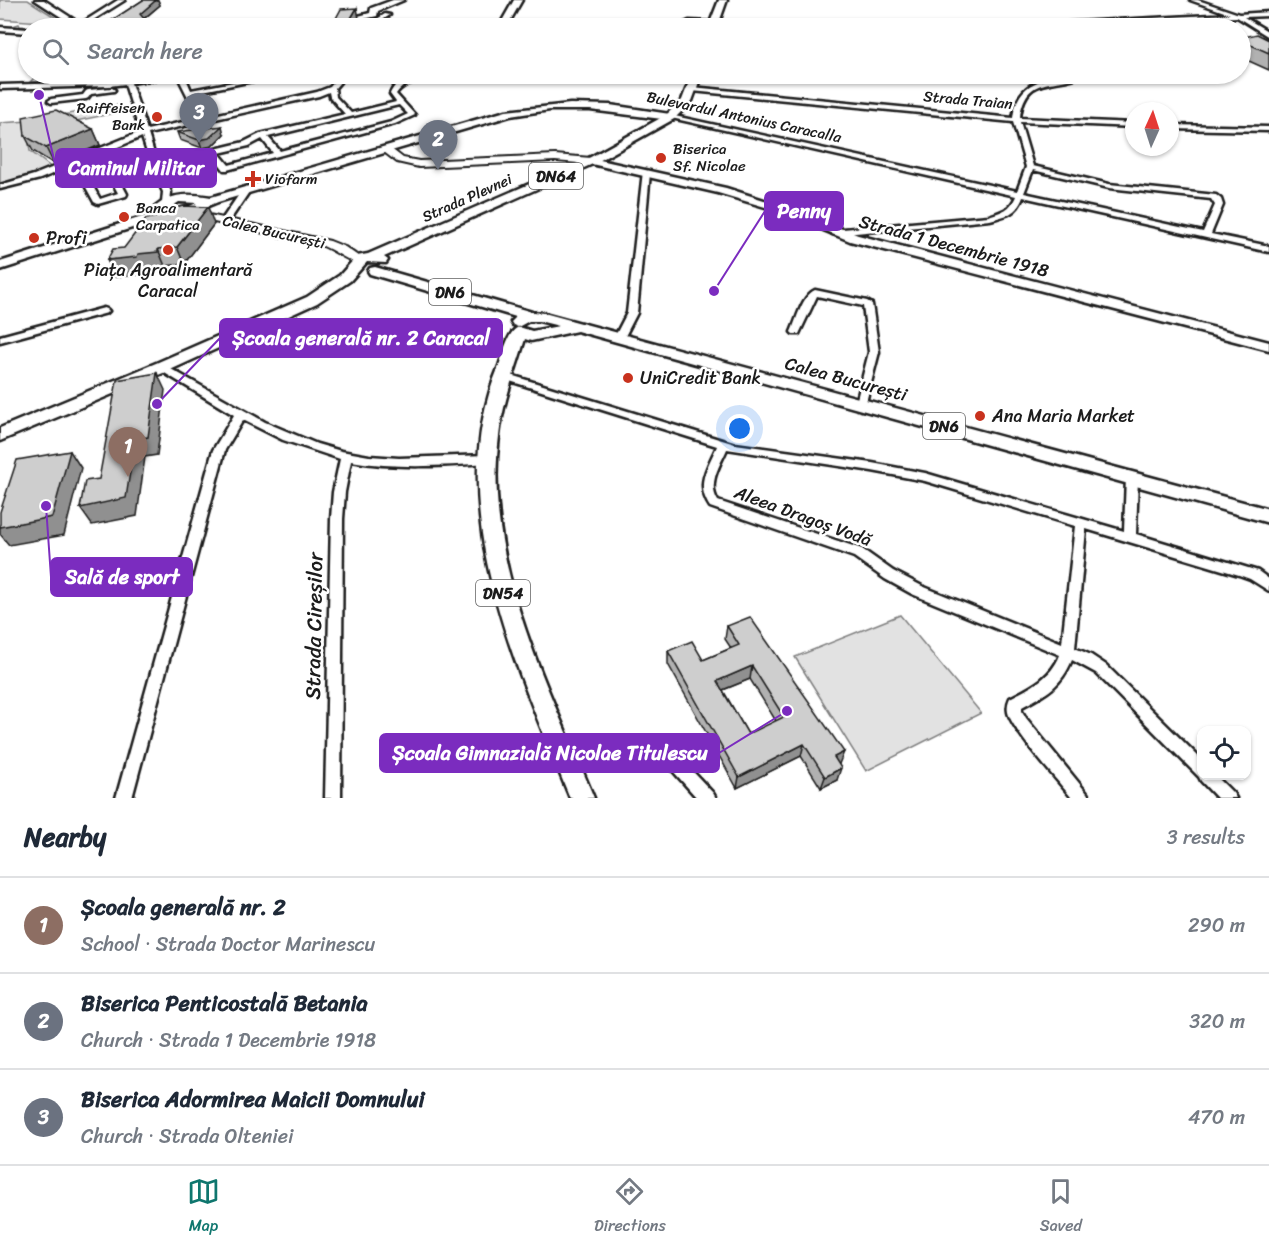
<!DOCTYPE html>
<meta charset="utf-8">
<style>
:root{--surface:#fff;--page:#f6f6f7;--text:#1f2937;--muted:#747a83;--line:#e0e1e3;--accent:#0f766e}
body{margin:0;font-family:Sriracha,sans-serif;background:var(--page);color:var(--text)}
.controls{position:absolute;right:18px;bottom:18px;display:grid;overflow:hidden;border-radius:12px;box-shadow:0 2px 4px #0004}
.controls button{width:54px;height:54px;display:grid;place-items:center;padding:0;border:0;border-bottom:2px solid var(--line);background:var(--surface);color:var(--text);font:30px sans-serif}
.compass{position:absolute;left:1125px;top:102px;width:54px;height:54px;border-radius:50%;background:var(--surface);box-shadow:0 2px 4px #0004;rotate:3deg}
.you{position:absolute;left:740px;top:429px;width:21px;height:21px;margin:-15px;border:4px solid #fff;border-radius:50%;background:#1a73e8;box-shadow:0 0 0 9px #1a73e833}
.badge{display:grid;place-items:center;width:39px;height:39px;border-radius:50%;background:var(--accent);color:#fff;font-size:20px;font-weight:700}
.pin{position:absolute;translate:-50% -50px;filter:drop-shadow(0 2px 3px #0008)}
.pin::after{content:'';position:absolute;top:32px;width:21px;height:18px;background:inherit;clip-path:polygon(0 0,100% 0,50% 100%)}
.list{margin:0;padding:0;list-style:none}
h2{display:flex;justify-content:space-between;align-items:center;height:78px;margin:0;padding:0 24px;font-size:26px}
h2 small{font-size:20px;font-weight:400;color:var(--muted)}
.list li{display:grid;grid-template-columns:39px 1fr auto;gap:18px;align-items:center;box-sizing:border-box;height:96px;padding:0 24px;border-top:2px solid var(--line)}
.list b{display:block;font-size:22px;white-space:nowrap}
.list p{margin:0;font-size:20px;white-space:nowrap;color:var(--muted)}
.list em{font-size:20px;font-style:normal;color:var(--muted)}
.icon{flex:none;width:33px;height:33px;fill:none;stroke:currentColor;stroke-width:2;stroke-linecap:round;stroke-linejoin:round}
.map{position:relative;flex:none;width:1269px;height:798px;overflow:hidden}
.search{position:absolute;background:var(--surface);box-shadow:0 2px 4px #0004;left:18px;right:18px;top:18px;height:66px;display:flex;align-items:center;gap:15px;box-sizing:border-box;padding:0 21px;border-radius:33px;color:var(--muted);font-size:22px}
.sheet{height:366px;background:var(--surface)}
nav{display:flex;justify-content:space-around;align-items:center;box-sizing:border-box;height:84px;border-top:2px solid var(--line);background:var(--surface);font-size:16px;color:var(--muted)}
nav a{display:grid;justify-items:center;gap:3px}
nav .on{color:var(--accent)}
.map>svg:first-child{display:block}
.green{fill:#e2e2e2;stroke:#7f7f7f;stroke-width:1.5}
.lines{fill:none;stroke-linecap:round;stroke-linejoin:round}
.minor-casing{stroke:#1c1c1c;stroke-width:5}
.tertiary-casing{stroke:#1c1c1c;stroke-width:4}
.secondary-casing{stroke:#1c1c1c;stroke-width:5}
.primary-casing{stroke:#1c1c1c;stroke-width:5}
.minor{fill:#fff;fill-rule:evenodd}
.tertiary{fill:#fff;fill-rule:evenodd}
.secondary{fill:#fff;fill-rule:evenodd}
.primary{fill:#fff;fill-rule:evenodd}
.wall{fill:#b1b1b1;stroke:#1c1c1c;stroke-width:1.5;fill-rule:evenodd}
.shaded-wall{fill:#909090;stroke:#1c1c1c;stroke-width:1.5}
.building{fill:#cecece;stroke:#1c1c1c;stroke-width:1.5;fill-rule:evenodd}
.poi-dot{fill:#c8321e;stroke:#fff;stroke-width:2}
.labels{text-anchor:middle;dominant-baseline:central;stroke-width:5;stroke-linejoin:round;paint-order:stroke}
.far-street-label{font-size:15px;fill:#1c1c1c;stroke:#fff}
.far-poi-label{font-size:15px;fill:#1c1c1c;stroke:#fff;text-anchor:start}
.shield{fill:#fff;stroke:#606060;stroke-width:1.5}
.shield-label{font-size:16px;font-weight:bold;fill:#1c1c1c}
.poi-label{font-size:18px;fill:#1c1c1c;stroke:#fff;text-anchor:start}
.street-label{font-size:18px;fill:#1c1c1c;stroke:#fff}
.near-street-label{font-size:21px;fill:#1c1c1c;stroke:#fff}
.leader{fill:none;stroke:#7b2cbf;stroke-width:2}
.callout-dot{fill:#7b2cbf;stroke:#fff;stroke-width:2}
.callout{fill:#7b2cbf;stroke:#7b2cbf;stroke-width:2}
.callout-label{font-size:20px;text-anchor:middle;font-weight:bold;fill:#fff}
</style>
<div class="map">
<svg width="1269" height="798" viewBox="0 0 1269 798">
<rect width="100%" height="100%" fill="#fff"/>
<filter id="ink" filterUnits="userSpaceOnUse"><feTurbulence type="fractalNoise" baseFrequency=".0167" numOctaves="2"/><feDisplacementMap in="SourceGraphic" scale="12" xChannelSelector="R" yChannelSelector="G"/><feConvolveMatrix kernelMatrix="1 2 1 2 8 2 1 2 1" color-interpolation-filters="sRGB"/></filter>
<g filter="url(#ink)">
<!-- green -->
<path class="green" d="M0 0H28L72 28H7L19 24 20 26 35 27 42 22 0 19Z
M38 74H96L94 81 30 82Z
M117 105 120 112 27 131 30 151 52 168 32 176 0 184V123L29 121Z
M900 615 981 713 866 771 795 657Z"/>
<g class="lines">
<defs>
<path id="minor" d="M118 0H125L82 27 77 26Z
M1190 0H1198L1239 14 1269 12V16L1244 17 1269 32V37L1237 17 1025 28H998L1001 26 1230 14Z
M385 14 390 15 373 26H369V24Z
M689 21 713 22 716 24 713 26 690 25 680 28H673Z
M0 27 28 29V33L0 31Z
M122 74H128L130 79C140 77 178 69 184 76 187 79 189 86 191 90L276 74H287L193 93 197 103 194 105 191 103 178 77 175 76 131 83 147 130 317 92 330 87 341 74H347L335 88 336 97 351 113 396 102 390 94C391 91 393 88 395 86 410 71 456 72 475 74L472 76C451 77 409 74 396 94L415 115 395 124 227 170H224L212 154 159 167 171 192 170 203 166 205 162 203 163 192 152 169 118 177 127 194 126 196 98 204 94 202 82 180 103 170H114L115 173 151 165 142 137 40 179 0 189V185L34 175 140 132 125 84 109 86 0 89V85L109 82 124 80ZM329 92 330 97 345 114 260 134 244 142 157 163 148 134 319 96ZM399 105 408 114 391 122 280 151 268 137ZM262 139 273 153 229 165 219 153 249 146ZM108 174 118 193 100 199 90 181Z
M1075 74H1085C1056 89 1025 72 1020 118L1134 123V127L1020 122 1033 166 1109 184 1216 195 1221 199 1223 205 1211 234 1269 246V252L1023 197C1017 214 1006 216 990 220L835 235 832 234V230L989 216C1003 211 1010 210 1016 196L667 117 670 115 1017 191 1026 167 1013 122 692 91 689 89 692 87 1013 118C1018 79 1043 80 1075 74ZM1033 170 1109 188 1211 199 1215 205 1203 232 1024 193Z
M112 88 115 90 114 91 91 94 88 98 86 99 51 103 48 101 51 99 83 95 86 91 88 90Z
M1170 125 1269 127V131L1170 129Z
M643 171 650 173 637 313 624 338 619 341 614 338 627 313Z
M242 190H248L249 192 228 223H222L221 221Z
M815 290 867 301 872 304 879 352 865 406H857L856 403 869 352 863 306 817 296 799 334H793L791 332C797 319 802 296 815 290Z
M104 308 107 309 109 311 107 313 0 342V336Z
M162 364 265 422 317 444 341 451 369 456 399 458 488 455 492 456 494 459 492 462 488 463C442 466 396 469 351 461L345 492 343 519 341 798H325L331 519 333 492 340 459 283 440 243 420 225 450 132 798H116L213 450 234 415 158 369 157 367Z
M504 373 735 444 872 463 925 473 1124 531 1126 477 1128 474H1136L1138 477 1136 534 1258 571 1269 579V591L1250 579 1239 575 1086 529 1075 648 1091 655 1106 665 1202 760V776H1216L1233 793 1236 798H1217L1201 781 1199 777 1096 673 1072 660C1061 686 1047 694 1022 707V711L1026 718 1087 793 1090 798H1072C1059 782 1011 729 1008 712 1007 707 1008 702 1010 698 1031 687 1051 678 1060 655L912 594 885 579 854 557 710 507C695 484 707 469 717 446L500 378 499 376 500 374ZM727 449 872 471 925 481 1075 526 1062 643 922 586 893 571 862 549 718 501C707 484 720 465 727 449Z
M678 759 683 761 713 793 716 798H697L673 771 670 766 673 761Z"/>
<path id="tertiary" d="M384 148H390L403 158 419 161 555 155 591 158 596 161 591 164 555 161 419 167 397 162 384 152Z
M195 212 330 241 345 247 365 261 359 264C346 260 335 251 323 246L191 217V213Z"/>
<path id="secondary" d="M35 0H44L87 28H78Z
M393 0H404L378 11 377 16 324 28H312L370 13 371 8Z
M570 104 610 105 670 114 675 117 670 120 590 110H550L510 116 218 202 189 214 151 222 0 270V262L145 216C167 194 181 192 211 197L506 111ZM179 202 197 203 182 209 162 213Z
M591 158 726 188 780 205 858 235 1269 342V350L850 241 772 209 718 193 587 163 586 161Z"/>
<path id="primary" d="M514 0H522L506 28H498Z
M719 0H727L717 28H708Z
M664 74 691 76 692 74H702L692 101 674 119 595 163 384 257 388 260 386 263 367 262 350 281 317 303 168 371 0 441V428L156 363 307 297 340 275 357 256 368 254 587 159 666 115 682 100 689 82Z
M375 267 532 312 544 313 1269 509V523L577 331 531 341 525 339C515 372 503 401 499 436 483 563 547 684 594 798H570C517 669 440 506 499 366 503 355 508 330 519 327L532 331 559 326 539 321H529L518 327 513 325 511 322 516 317 370 274 368 271 370 268Z"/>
</defs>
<!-- minor casing -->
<use href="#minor" class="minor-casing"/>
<!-- tertiary casing -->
<use href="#tertiary" class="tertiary-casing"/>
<!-- secondary casing -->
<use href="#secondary" class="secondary-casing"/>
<!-- primary casing -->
<use href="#primary" class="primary-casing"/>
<!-- minor -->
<use href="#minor" class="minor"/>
<!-- tertiary -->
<use href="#tertiary" class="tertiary"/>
<!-- secondary -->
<use href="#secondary" class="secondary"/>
<!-- primary -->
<use href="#primary" class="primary"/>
</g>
<!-- wall -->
<path class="wall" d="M143 0H158L160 5 144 19 149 28H104L103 26Z
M310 22 360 24 358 28H306Z
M1240 38 1269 40V70L1240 57Z
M93 129 100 145 54 164 33 151 25 136Z
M177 132 224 134 212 146 202 148 180 140Z
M214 224 184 264 165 266V268L146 271 145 274 115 277 124 248Z
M727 626 839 764 837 780 821 788 801 756 737 788 668 664V651L703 660 731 648 725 639ZM750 679 776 721 748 734 723 690Z"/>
<!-- shaded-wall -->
<path class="shaded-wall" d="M156 0H158L160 5 142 20 140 14Z
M357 8 360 24 358 28H348L347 25Z
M146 21 149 28H139L138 27Z
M222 126 224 134 212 146 202 148 199 140Z
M93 129 100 145 54 164 46 148Z
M208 207 214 224 184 264 177 247Z
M158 249 165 266V268L146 271 145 274 115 277 107 260Z
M157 373 165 390 157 455 145 457 137 516 92 525 80 508 135 439Z
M70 451 81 468 64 535 9 545 0 534V527Z
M752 666 750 679 715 693 717 681Z
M804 744 801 756 737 788 739 777Z
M844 752 839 764 830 769 834 757Z
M841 768 837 780 821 788 825 777Z"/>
<!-- building -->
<path class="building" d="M143 0H156L140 14 146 21 138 27 103 26Z
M357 8 347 25 335 26 331 28H306L310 22H334L341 9Z
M1257 34 1269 40V53L1240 40V38Z
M56 110 93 129 46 148 25 136 23 117Z
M222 126 209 138 199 140 177 132Z
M183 206 208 207 177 247 158 249V252L138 254 137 257 107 260 113 249 124 248 146 219 156 217 158 213Z
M157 373 148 437 135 439 126 498 80 508 85 481 99 479 117 380Z
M70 451 52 517 0 527V512L17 460Z
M750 617 844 752 834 757 841 768 825 777 804 744 739 777 668 651 692 641 703 660 739 645 727 626ZM752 666 784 717 748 734 717 681Z"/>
</g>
<!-- markers -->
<g class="poi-dot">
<circle cx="157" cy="117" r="6"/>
<circle cx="661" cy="158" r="6"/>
<path d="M250 170h6v6h6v6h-6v6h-6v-6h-6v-6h6z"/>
<circle cx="124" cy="217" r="6"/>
<circle cx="34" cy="238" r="6"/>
<circle cx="168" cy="250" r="6"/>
<circle cx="628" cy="378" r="6"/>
<circle cx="980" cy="416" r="6"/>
</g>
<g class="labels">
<!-- far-street labels -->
<g class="far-street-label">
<text transform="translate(968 100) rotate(5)">Strada Traian</text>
<text transform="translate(744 117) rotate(12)">Bulevardul Antonius Caracalla</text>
<text transform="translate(467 198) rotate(-24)">Strada Plevnei</text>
<text transform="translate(274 232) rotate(13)">Calea București</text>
</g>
<!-- far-poi labels -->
<g class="far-poi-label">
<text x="145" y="108" text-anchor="end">Raiffeisen<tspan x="145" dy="17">Bank</tspan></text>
<text x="673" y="149">Biserica<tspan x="673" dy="17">Sf. Nicolae</tspan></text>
<text x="265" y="179">Viofarm</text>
<text x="136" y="208">Banca<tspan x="136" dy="17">Carpatica</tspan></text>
</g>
<!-- shield labels -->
<g class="shield">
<rect x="529" y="163" width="54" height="26" rx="4.5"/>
<rect x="429" y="279" width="42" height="26" rx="4.5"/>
<rect x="923" y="413" width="42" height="26" rx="4.5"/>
<rect x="476" y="580" width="54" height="26" rx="4.5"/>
</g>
<g class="shield-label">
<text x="556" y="176">DN64</text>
<text x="450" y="292">DN6</text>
<text x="944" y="426">DN6</text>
<text x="503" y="593">DN54</text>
</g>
<!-- poi labels -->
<g class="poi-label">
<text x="46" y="238">Profi</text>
<text x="168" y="270" text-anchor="middle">Piața Agroalimentară<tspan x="168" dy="21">Caracal</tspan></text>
<text x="640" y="378">UniCredit Bank</text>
<text x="992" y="416">Ana Maria Market</text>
</g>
<!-- street labels -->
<g class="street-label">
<text transform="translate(954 246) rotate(15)">Strada 1 Decembrie 1918</text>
<text transform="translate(846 379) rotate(15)">Calea București</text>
<text transform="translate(803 516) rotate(20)">Aleea Dragoș Vodă</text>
</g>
<!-- near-street labels -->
<g class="near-street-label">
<text transform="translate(314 626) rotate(-89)">Strada Cireșilor</text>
</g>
</g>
<!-- callouts -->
<path class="leader" d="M39 95L56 168M714 291L765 211M157 404L220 338M46 506L51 577M787 711L719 753"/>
<g class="callout-dot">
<circle cx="39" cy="95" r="6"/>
<circle cx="714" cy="291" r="6"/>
<circle cx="157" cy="404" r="6"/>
<circle cx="46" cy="506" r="6"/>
<circle cx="787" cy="711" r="6"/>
</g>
<g class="callout">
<rect x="56" y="149" width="160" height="38" rx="6"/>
<rect x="765" y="192" width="78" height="38" rx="6"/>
<rect x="220" y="319" width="282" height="38" rx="6"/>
<rect x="51" y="558" width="141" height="38" rx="6"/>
<rect x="380" y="734" width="339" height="38" rx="6"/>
</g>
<g class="callout-label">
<text x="136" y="175">Caminul Militar</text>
<text x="804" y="218">Penny</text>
<text x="361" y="345">Școala generală nr. 2 Caracal</text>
<text x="122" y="584">Sală de sport</text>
<text x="550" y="760">Școala Gimnazială Nicolae Titulescu</text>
</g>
</svg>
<div class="controls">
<button><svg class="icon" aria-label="locate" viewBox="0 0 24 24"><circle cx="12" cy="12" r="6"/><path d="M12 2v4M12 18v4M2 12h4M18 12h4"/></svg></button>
</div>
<svg class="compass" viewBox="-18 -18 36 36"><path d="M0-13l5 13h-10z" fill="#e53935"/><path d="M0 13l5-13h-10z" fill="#747a83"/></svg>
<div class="you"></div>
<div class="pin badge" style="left:128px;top:477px;background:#8d6e63">1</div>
<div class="pin badge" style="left:438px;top:170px;background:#6b7280">2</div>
<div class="pin badge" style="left:199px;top:143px;background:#6b7280">3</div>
<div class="search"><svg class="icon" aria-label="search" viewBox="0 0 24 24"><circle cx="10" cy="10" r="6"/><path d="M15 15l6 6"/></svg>Search here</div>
</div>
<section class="sheet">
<h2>Nearby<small>3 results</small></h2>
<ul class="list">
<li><span class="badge" style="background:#8d6e63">1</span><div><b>Școala generală nr. 2</b><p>School · Strada Doctor Marinescu</p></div><em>290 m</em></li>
<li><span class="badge" style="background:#6b7280">2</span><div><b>Biserica Penticostală Betania</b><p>Church · Strada 1 Decembrie 1918</p></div><em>320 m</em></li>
<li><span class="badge" style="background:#6b7280">3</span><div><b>Biserica Adormirea Maicii Domnului</b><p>Church · Strada Olteniei</p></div><em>470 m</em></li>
</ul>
</section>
<nav>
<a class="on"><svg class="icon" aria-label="map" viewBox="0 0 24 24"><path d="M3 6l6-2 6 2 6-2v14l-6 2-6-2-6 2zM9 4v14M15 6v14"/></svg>Map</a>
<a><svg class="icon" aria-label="directions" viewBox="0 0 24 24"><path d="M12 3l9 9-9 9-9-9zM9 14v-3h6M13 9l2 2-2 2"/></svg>Directions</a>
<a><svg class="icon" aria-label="saved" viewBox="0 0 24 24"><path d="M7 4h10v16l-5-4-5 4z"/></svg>Saved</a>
</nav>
